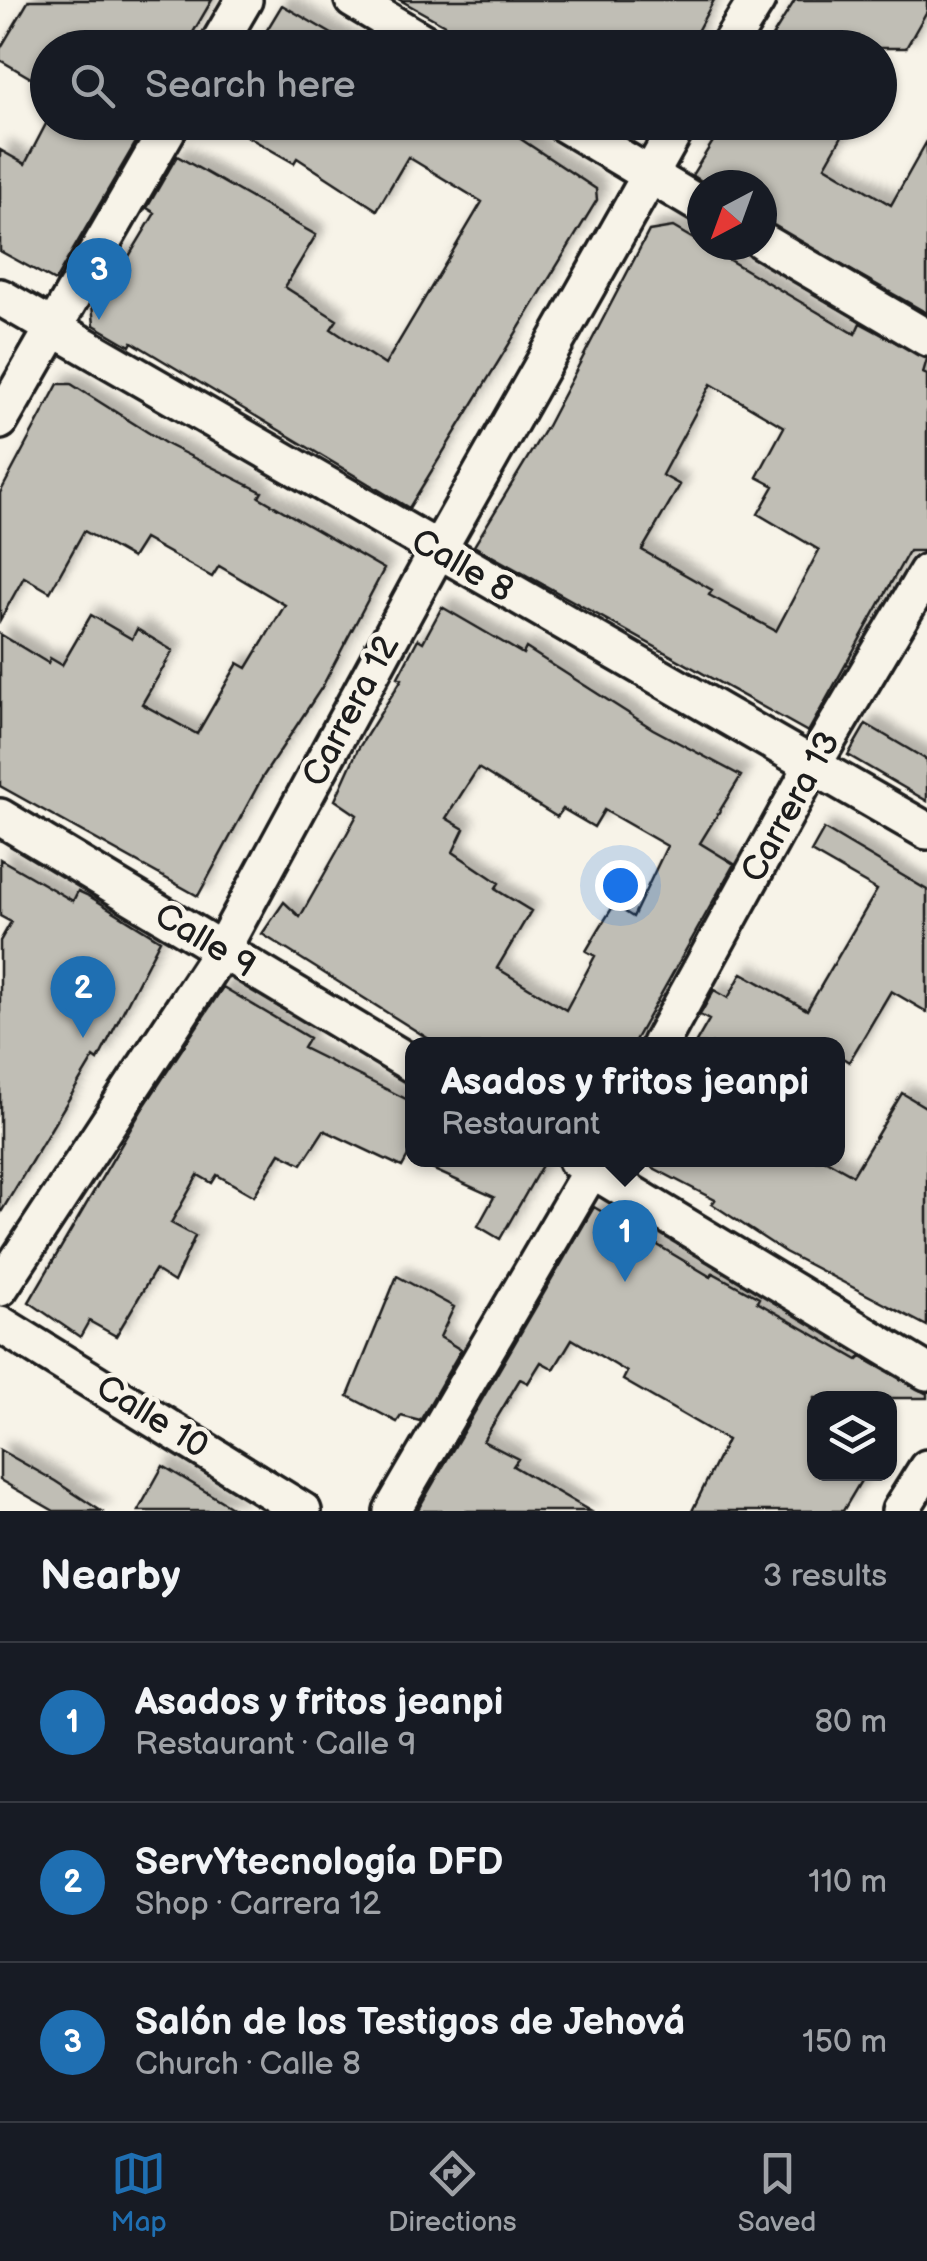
<!DOCTYPE html>
<meta charset="utf-8">
<style>
:root{--surface:#171b24;--page:#242831;--text:#f1f3f6;--muted:#9ea1a6;--line:#363941;--accent:#1f6fb2}
body{margin:0;font-family:"Balsamiq Sans",sans-serif;background:var(--page);color:var(--text)}
.controls{position:absolute;right:30px;bottom:30px;display:grid;overflow:hidden;border-radius:20px;box-shadow:0 2px 8px #0004}
.controls button{width:90px;height:90px;display:grid;place-items:center;padding:0;border:0;border-bottom:2px solid var(--line);background:var(--surface);color:var(--text);font:50px sans-serif}
.compass{position:absolute;left:687px;top:170px;width:90px;height:90px;border-radius:50%;background:var(--surface);box-shadow:0 2px 8px #0004;rotate:221deg}
.you{position:absolute;left:620px;top:885px;width:35px;height:35px;margin:-25px;border:8px solid #fff;border-radius:50%;background:#1a73e8;box-shadow:0 0 0 15px #1a73e833}
.badge{display:grid;place-items:center;width:65px;height:65px;border-radius:50%;background:var(--accent);color:#fff;font-size:32px;font-weight:700}
.pin{position:absolute;translate:-50% -82px;filter:drop-shadow(0 2px 5px #0008)}
.pin::after{content:'';position:absolute;top:52px;width:35px;height:30px;background:inherit;clip-path:polygon(0 0,100% 0,50% 100%)}
.popup{position:absolute;left:405px;top:1037px;width:440px;height:130px;box-sizing:border-box;display:grid;place-content:center;border-radius:20px;background:var(--surface);filter:drop-shadow(0 2px 8px #0005);font-size:32px;white-space:nowrap;color:var(--muted)}
.popup b{font-size:38px;color:var(--text)}
.popup::after{content:'';position:absolute;left:50%;top:100%;margin-left:-20px;border:20px solid transparent;border-top-color:var(--surface)}
.list{margin:0;padding:0;list-style:none}
h2{display:flex;justify-content:space-between;align-items:center;height:130px;margin:0;padding:0 40px;font-size:42px}
h2 small{font-size:32px;font-weight:400;color:var(--muted)}
.list li{display:grid;grid-template-columns:65px 1fr auto;gap:30px;align-items:center;box-sizing:border-box;height:160px;padding:0 40px;border-top:2px solid var(--line)}
.list b{display:block;font-size:38px;white-space:nowrap}
.list p{margin:0;font-size:32px;white-space:nowrap;color:var(--muted)}
.list em{font-size:32px;font-style:normal;color:var(--muted)}
.icon{flex:none;width:55px;height:55px;fill:none;stroke:currentColor;stroke-width:2;stroke-linecap:round;stroke-linejoin:round}
.map{position:relative;flex:none;width:927px;height:1511px;overflow:hidden}
.search{position:absolute;background:var(--surface);box-shadow:0 2px 8px #0004;left:30px;right:30px;top:30px;height:110px;display:flex;align-items:center;gap:25px;box-sizing:border-box;padding:0 35px;border-radius:55px;color:var(--muted);font-size:38px}
.sheet{height:610px;background:var(--surface)}
nav{display:flex;justify-content:space-around;align-items:center;box-sizing:border-box;height:140px;border-top:2px solid var(--line);background:var(--surface);font-size:28px;color:var(--muted)}
nav a{display:grid;justify-items:center;gap:5px}
nav .on{color:var(--accent)}
.map>svg:first-child{display:block}
.building{fill:#c0beb5;stroke:#1c1c1c;stroke-width:2.5;fill-rule:evenodd;filter:url(#shadow)}
.lines{fill:none;stroke-linecap:round;stroke-linejoin:round}
.street-casing{stroke:#1c1c1c;stroke-width:42}
.street{stroke:#f7f3e8;stroke-width:35}
.labels{text-anchor:middle;dominant-baseline:central;stroke-width:9;stroke-linejoin:round;paint-order:stroke}
.street-label{font-size:35px;fill:#1c1c1c;stroke:#f7f3e8}
</style>
<div class="map">
<svg width="927" height="1511" viewBox="0 0 927 1511">
<defs>
<filter id="shadow"><feDropShadow dx="9" dy="-9" stdDeviation="5" flood-color="#0004"/></filter>
</defs>
<rect width="100%" height="100%" fill="#f7f3e8"/>
<filter id="ink" filterUnits="userSpaceOnUse"><feTurbulence type="fractalNoise" baseFrequency=".01" numOctaves="2"/><feDisplacementMap in="SourceGraphic" scale="20" xChannelSelector="R" yChannelSelector="G"/><feConvolveMatrix kernelMatrix="1 2 1 2 8 2 1 2 1" color-interpolation-filters="sRGB"/></filter>
<g filter="url(#ink)">
<!-- building -->
<path class="building" d="M29 0H212L184 48H48V88L0 60V49Z
M400 0H714L688 48H486Z
M795 0H927V11L906 48H765Z
M282 5 356 48H256Z
M47 122H142L135 135 139 137 55 281 0 251V150L25 164Z
M222 122H495L596 189 597 200 409 508 132 342 130 346 94 325 92 304 121 253 128 258 155 213 147 208 177 156 316 235 285 287 337 320 331 329 385 365 482 202 408 157 377 210 297 158 294 163Z
M725 122H850L825 166 891 205 927 141V313L762 220V185H708L692 175Z
M673 227 855 334 860 323 927 359 923 373 927 375V551H909L808 732 474 546 547 426 649 231ZM711 384 784 427 757 477 774 486 758 514 819 550 776 631 709 595 712 590 642 550 680 485 662 475Z
M58 384H71L168 445 262 492 259 497 384 569 322 687 262 778 198 896 0 786V634L48 663 50 658 62 665 91 615 132 639 137 629 173 651 142 704 197 734 238 663 247 668 285 605 219 566 212 577 144 539 132 558 84 531 50 592 24 577 0 620V493Z
M442 607 523 654 526 648 653 729 741 776 700 843 734 864 633 1044H437L262 934 284 902 300 917 338 850 357 815 335 800 358 749 402 679 398 677 418 639 423 642ZM478 768 557 817 563 809 594 827 604 810 667 846 633 917 614 905 599 929 586 951 595 956 566 1010 497 968 531 911 495 889 499 883 453 852 464 829 446 818Z
M866 724 927 760V801L848 755Z
M824 829 927 890V1012L891 991 849 1062 838 1055V1044H820L809 1038 805 1044H695L709 1020 700 1015 714 990 728 998 742 973 807 1010 877 890 811 852Z
M0 859 73 901 78 891 89 896 160 940 98 1060 94 1057 0 1214V941L11 922 0 916Z
M223 987 309 1038 303 1048 412 1102V1149L402 1167 324 1130 302 1164 280 1153 254 1196 217 1175 212 1183 198 1175 171 1223 195 1236 174 1282 155 1270 116 1336 89 1321 80 1337 29 1302 141 1111Z
M902 1093 927 1108V1326L785 1252 712 1204 715 1200 638 1160H826L853 1175Z
M412 1160H545L500 1239 478 1226 494 1197Z
M594 1207 711 1277 713 1273 759 1298 757 1302 858 1360 861 1357 927 1394V1398H814V1474H865L843 1511H692L727 1440 623 1380 627 1372 572 1339 554 1369 541 1362 528 1383 520 1379 483 1441 518 1459 513 1466 590 1511H417Z
M397 1276 454 1307 440 1337 461 1350 420 1421 401 1416 397 1422 348 1396Z
M0 1450 55 1481 101 1511H54L0 1480Z
M163 1466 238 1511H138Z"/>
<g class="lines">
<defs>
<path id="street" d="M353 0 433 48
M216 48 244 0
M727 48 757 0
M561 122 702 206
M762 241 927 338
M0 297 927 831
M0 421 172 122
M0 817 412 1064
M660 1044 814 763 927 572
M576 1160 927 1372
M0 1288 221 951 437 552 680 122
M0 1324 303 1511
M392 1511 597 1160
M900 1511 927 1468"/>
</defs>
<!-- street casing -->
<use href="#street" class="street-casing"/>
<!-- street -->
<use href="#street" class="street"/>
</g>
</g>
<g class="labels">
<!-- street labels -->
<g class="street-label">
<text transform="translate(462 566) rotate(30)">Calle 8</text>
<text transform="translate(351 711) rotate(-62)">Carrera 12</text>
<text transform="translate(791 807) rotate(-61)">Carrera 13</text>
<text transform="translate(205 941) rotate(31)">Calle 9</text>
<text transform="translate(152 1417) rotate(32)">Calle 10</text>
</g>
</g>
</svg>
<div class="controls">
<button><svg class="icon" aria-label="layers" viewBox="0 0 24 24"><path d="M12 4l9 5-9 5-9-5zM3 14l9 5 9-5"/></svg></button>
</div>
<svg class="compass" viewBox="-18 -18 36 36"><path d="M0-13l5 13h-10z" fill="#e53935"/><path d="M0 13l5-13h-10z" fill="#9ea1a6"/></svg>
<div class="you"></div>
<div class="pin badge" style="left:625px;top:1282px">1</div>
<div class="popup"><b>Asados y fritos jeanpi</b>Restaurant</div>
<div class="pin badge" style="left:83px;top:1038px">2</div>
<div class="pin badge" style="left:99px;top:320px">3</div>
<div class="search"><svg class="icon" aria-label="search" viewBox="0 0 24 24"><circle cx="10" cy="10" r="6"/><path d="M15 15l6 6"/></svg>Search here</div>
</div>
<section class="sheet">
<h2>Nearby<small>3 results</small></h2>
<ul class="list">
<li><span class="badge">1</span><div><b>Asados y fritos jeanpi</b><p>Restaurant · Calle 9</p></div><em>80 m</em></li>
<li><span class="badge">2</span><div><b>ServYtecnología DFD</b><p>Shop · Carrera 12</p></div><em>110 m</em></li>
<li><span class="badge">3</span><div><b>Salón de los Testigos de Jehová</b><p>Church · Calle 8</p></div><em>150 m</em></li>
</ul>
</section>
<nav>
<a class="on"><svg class="icon" aria-label="map" viewBox="0 0 24 24"><path d="M3 6l6-2 6 2 6-2v14l-6 2-6-2-6 2zM9 4v14M15 6v14"/></svg>Map</a>
<a><svg class="icon" aria-label="directions" viewBox="0 0 24 24"><path d="M12 3l9 9-9 9-9-9zM9 14v-3h6M13 9l2 2-2 2"/></svg>Directions</a>
<a><svg class="icon" aria-label="saved" viewBox="0 0 24 24"><path d="M7 4h10v16l-5-4-5 4z"/></svg>Saved</a>
</nav>
